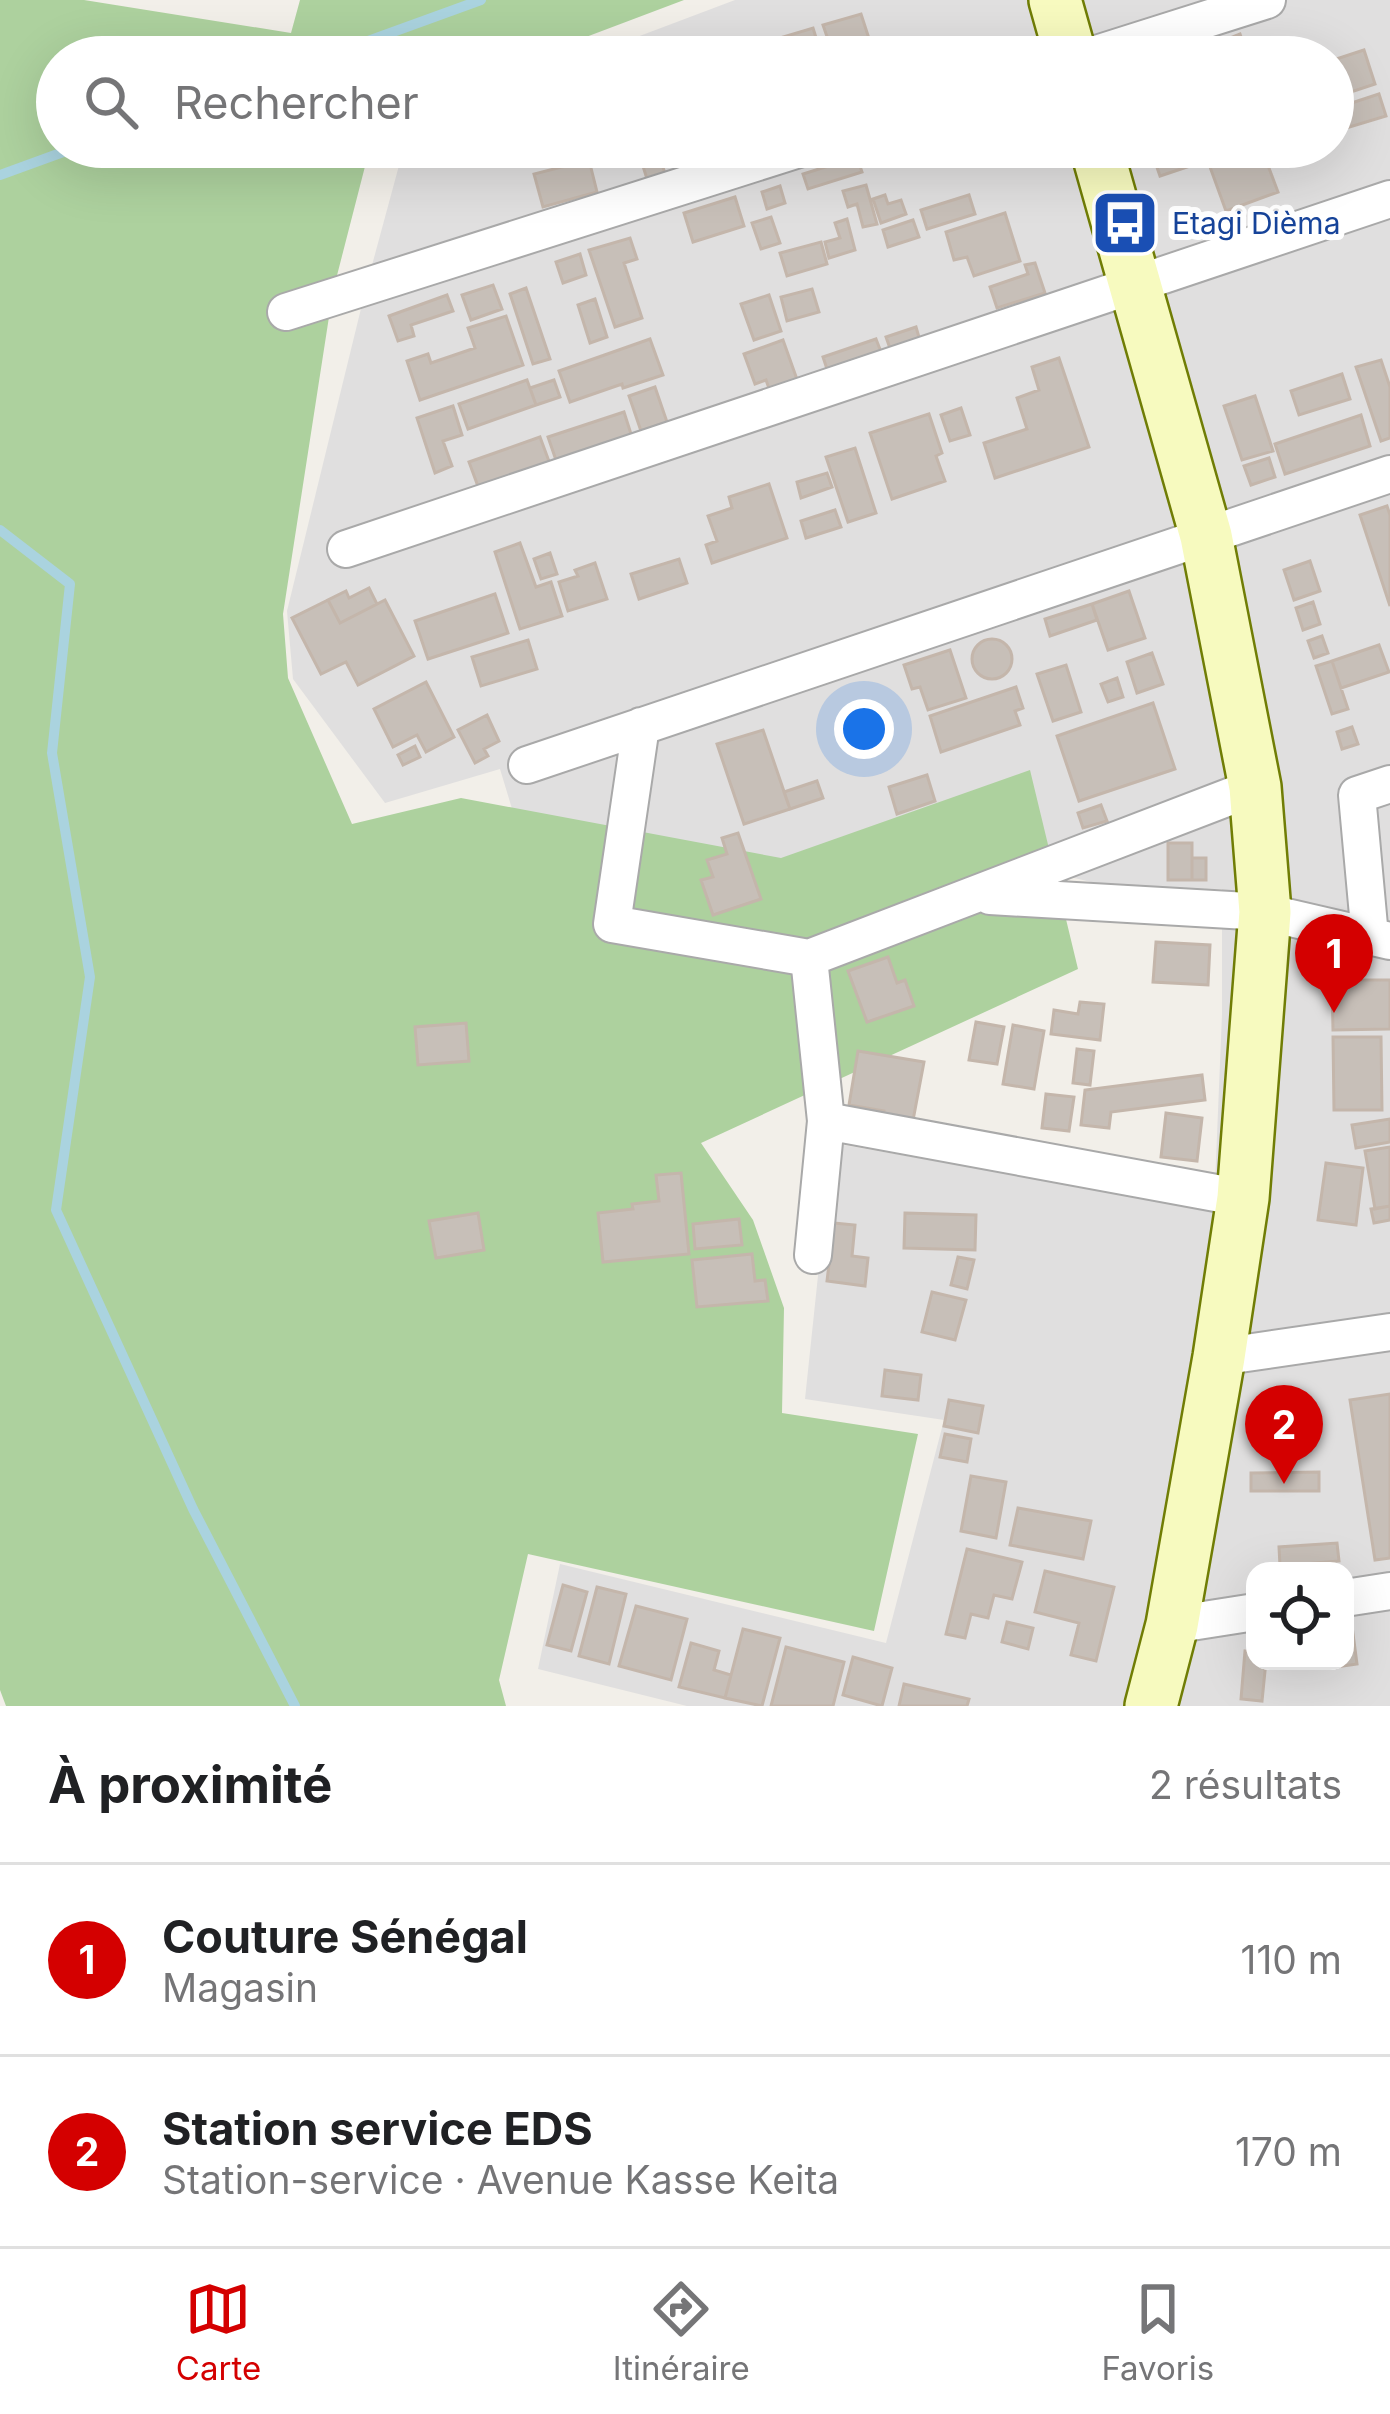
<!DOCTYPE html>
<html lang="fr">
<meta charset="utf-8">
<style>
:root{--surface:#fff;--page:#f6f6f6;--text:#202124;--muted:#757577;--line:#e0e0e0;--accent:#d40000}
body{margin:0;font-family:Inter,sans-serif;background:var(--page);color:var(--text)}
.controls{position:absolute;right:36px;bottom:36px;display:grid;overflow:hidden;border-radius:24px;box-shadow:0 12px 48px #0002}
.controls button{width:108px;height:108px;display:grid;place-items:center;padding:0;border:0;border-bottom:3px solid var(--line);background:var(--surface);color:var(--text);font:60px sans-serif}
.you{position:absolute;left:864px;top:729px;width:42px;height:42px;margin:-30px;border:9px solid #fff;border-radius:50%;background:#1a73e8;box-shadow:0 0 0 18px #1a73e833}
.badge{display:grid;place-items:center;width:78px;height:78px;border-radius:50%;background:var(--accent);color:#fff;font-size:39px;font-weight:700}
.pin{position:absolute;translate:-50% -99px;filter:drop-shadow(0 3px 6px #0008)}
.pin::after{content:'';position:absolute;top:63px;width:42px;height:36px;background:inherit;clip-path:polygon(0 0,100% 0,50% 100%)}
.list{margin:0;padding:0;list-style:none}
h2{display:flex;justify-content:space-between;align-items:center;height:156px;margin:0;padding:0 48px;font-size:51px}
h2 small{font-size:39px;font-weight:400;color:var(--muted)}
.list li{display:grid;grid-template-columns:78px 1fr auto;gap:36px;align-items:center;box-sizing:border-box;height:192px;padding:0 48px;border-top:3px solid var(--line)}
.list b{display:block;font-size:45px;white-space:nowrap}
.list p{margin:0;font-size:39px;white-space:nowrap;color:var(--muted)}
.list em{font-size:39px;font-style:normal;color:var(--muted)}
.icon{flex:none;width:66px;height:66px;fill:none;stroke:currentColor;stroke-width:2;stroke-linecap:round;stroke-linejoin:round}
.map{position:relative;flex:none;width:1390px;height:1706px;overflow:hidden}
.search{position:absolute;background:var(--surface);box-shadow:0 12px 48px #0002;left:36px;right:36px;top:36px;height:132px;display:flex;align-items:center;gap:30px;box-sizing:border-box;padding:0 42px;border-radius:66px;color:var(--muted);font-size:45px}
.sheet{height:540px;background:var(--surface)}
nav{display:flex;justify-content:space-around;align-items:center;box-sizing:border-box;height:168px;border-top:3px solid var(--line);background:var(--surface);font-size:33px;color:var(--muted)}
nav a{display:grid;justify-items:center;gap:6px}
nav .on{color:var(--accent)}
.map>svg:first-child{display:block}
.residential{fill:#e0dfdf;fill-rule:evenodd}
.forest{fill:#add19e}
.lines{fill:none;stroke-linecap:round;stroke-linejoin:round}
.stream{stroke:#aad3df;stroke-width:10}
.building{fill:#c7bfb8;stroke:#c4b6ab;stroke-width:3}
.minor-casing{stroke:#a9a9a9;stroke-width:40}
.secondary-casing{stroke:#707d05;stroke-width:56}
.minor{stroke:#fff;stroke-width:36}
.secondary{stroke:#f7fabf;stroke-width:51}
.labels{text-anchor:middle;dominant-baseline:central;stroke-width:12;stroke-linejoin:round;paint-order:stroke}
.transit-label{font-size:30px;fill:#164399;stroke:#fff;text-anchor:start}
</style>
<div class="map">
<svg width="1390" height="1706" viewBox="0 0 1390 1706">
<rect width="100%" height="100%" fill="#f2efe9"/>
<!-- residential -->
<path class="residential" d="M735 0H1390V1706H687L538 1669 560 1564 886 1643 944 1420 805 1399 832 1143 1214 1209 1222 1014V889L1116 888 999 860 539 898 500 769 385 803 293 679 287 611 368 280 404 147H1333V57H584ZM1255 1571H1345V1661H1255Z"/>
<!-- forest -->
<path class="forest" d="M0 0H84L291 33 300 0H684L533 57H57V147H370L333 291 283 614 288 678 352 824 461 798 781 858 1030 770 1078 969 701 1143 753 1220 784 1308 782 1413 918 1434 874 1631 528 1554 499 1680 506 1706H6L0 1690Z"/>
<g class="lines">
<!-- stream -->
<path class="stream" d="M324 57 481 0
M0 175 77 147
M0 530 70 584 52 753 90 977 56 1210 193 1509 295 1706"/>
</g>
<!-- building -->
<path class="building" d="M861 14 875 57H834L823 25Z
M813 28 822 57H731L730 53Z
M1240 34 1248 57H1209L1205 48Z
M673 42 677 57H622Z
M1364 50 1375 84 1333 98V60Z
M1379 94 1386 116 1333 132V109Z
M691 147H720L722 154 697 163Z
M945 147H977L979 156 949 163Z
M1150 147H1197L1202 162 1160 176Z
M1230 147H1261L1278 192 1226 211 1206 156Z
M660 157 665 174 647 179 642 163Z
M857 157 862 172 808 189 803 174Z
M589 160 597 192 543 207 534 174Z
M866 185 877 224 863 227 857 204 848 207 843 191Z
M780 186 785 203 767 209 762 192Z
M885 195 888 204 901 200 906 214 881 223 873 199Z
M969 195 975 214 927 229 921 210Z
M735 197 744 226 693 242 684 213Z
M1005 213 1020 261 974 276 967 257 954 260 946 232Z
M771 217 780 243 761 249 752 223Z
M847 219 855 250 829 258 825 242 840 238 835 223Z
M913 220 919 237 888 247 883 230Z
M630 238 637 259 624 263 642 318 615 327 589 250Z
M821 242 827 264 787 276 780 253Z
M580 254 586 275 563 283 556 262Z
M1035 263 1045 293 997 308 990 287 1028 274 1025 265Z
M493 285 502 309 471 320 462 295Z
M526 288 550 359 533 364 510 294Z
M812 289 819 312 787 321 781 297Z
M447 295 453 311 411 325 414 336 398 341 389 316Z
M769 295 781 331 754 340 741 304Z
M595 299 607 337 590 343 578 305Z
M506 316 523 365 420 400 407 361 428 354 431 363 475 348 468 328Z
M916 327 921 344 892 354 886 337Z
M650 339 663 375 623 388 622 384 570 402 559 371Z
M876 339 883 357 829 375 823 357Z
M783 340 799 385 771 394 766 380 755 384 744 354Z
M1059 358 1089 447 995 478 984 443 1027 429 1017 398 1039 390 1032 367Z
M1381 360 1390 387V438L1381 441 1356 367Z
M1342 374 1350 399 1299 415 1291 391Z
M527 380 536 405 468 429 459 404Z
M554 380 560 397 536 405 530 388Z
M655 387 667 422 641 431 629 396Z
M1255 396 1273 451 1242 460 1224 406Z
M453 406 462 435 443 441 452 466 435 473 417 418Z
M961 408 970 435 950 441 941 415Z
M624 412 632 437 557 463 548 437Z
M929 414 942 453 936 456 945 481 892 499 870 433Z
M1361 415 1370 446 1285 474 1275 444Z
M540 437 550 464 479 489 469 462Z
M855 448 876 513 848 522 826 457Z
M1269 458 1275 477 1251 485 1244 466Z
M827 473 832 487 801 498 797 482Z
M769 484 787 538 712 563 706 545 717 541 708 516 732 508 729 497Z
M1387 506 1390 515V606L1360 515Z
M835 510 841 527 806 538 801 521Z
M520 543 536 587 551 582 562 616 520 629 495 552Z
M550 553 557 574 541 579 534 559Z
M679 559 687 583 639 599 631 574Z
M1310 561 1320 591 1294 600 1284 570Z
M595 563 607 599 568 611 559 582 578 576 575 570Z
M369 588 377 604 340 623 328 600 346 591 349 598Z
M1129 591 1145 638 1108 650 1092 604Z
M495 594 508 633 428 659 415 621Z
M328 600 340 623 385 600 414 656 358 685 346 662 321 674 292 618Z
M1313 602 1320 624 1303 630 1296 608Z
M1092 604 1097 620 1050 636 1045 619Z
M1322 636 1328 653 1314 658 1308 641Z
M972 659a20 20 0 1 1 40 0a20 20 0 1 1-40 0Z
M528 640 537 669 481 686 472 657Z
M1379 645 1389 672 1341 688 1332 661Z
M950 650 966 698 928 710 920 687 912 689 904 665Z
M1152 653 1163 684 1137 693 1127 662Z
M1332 661 1348 709 1332 714 1316 666Z
M1066 665 1081 712 1053 721 1037 674Z
M1117 678 1123 697 1108 702 1101 684Z
M426 682 454 737 426 752 417 735 393 747 374 709Z
M1016 687 1023 708 1015 711 1020 725 941 752 930 716Z
M1153 703 1175 769 1079 801 1057 736Z
M487 715 499 741 484 749 488 756 475 763 458 730Z
M1352 727 1358 744 1342 749 1337 732Z
M763 730 790 809 744 824 717 744Z
M415 746 420 757 403 765 398 755Z
M927 775 935 801 897 814 889 787Z
M817 781 823 798 790 809 784 792Z
M1101 805 1107 821 1083 828 1078 813Z
M738 833 761 899 713 915 701 880 713 877 707 860 727 854 722 838Z
M1168 843H1192V880H1168Z
M1192 858H1206V880H1192Z
M1156 942 1210 945 1208 985 1153 982Z
M888 957 897 983 905 980 914 1006 867 1022 848 971Z
M1332 980H1390V1029L1333 1030Z
M1080 1002 1104 1004 1100 1040 1051 1034 1054 1010 1078 1014Z
M976 1022 1004 1027 997 1064 969 1060Z
M466 1023 469 1061 418 1065 415 1027Z
M1013 1025 1044 1031 1034 1089 1003 1084Z
M1333 1037H1381L1382 1110H1334Z
M1077 1049 1094 1051 1090 1085 1073 1083Z
M858 1051 924 1062 911 1131 882 1126 884 1111 849 1105Z
M1202 1075 1205 1100 1111 1112 1109 1128 1081 1125 1085 1090Z
M1046 1094 1074 1097 1069 1131 1042 1128Z
M1166 1113 1202 1118 1197 1161 1161 1157Z
M1390 1119V1142L1356 1148 1352 1125Z
M1390 1147V1206L1375 1209 1365 1151Z
M1326 1163 1363 1168 1356 1225 1318 1220Z
M681 1173 689 1254 603 1262 598 1213 633 1209 632 1204 659 1201 656 1175Z
M1390 1206V1220L1374 1223 1371 1209Z
M478 1213 484 1250 436 1258 429 1221Z
M905 1213 976 1215 975 1250 904 1248Z
M739 1219 742 1245 695 1249 693 1224Z
M834 1223 855 1225 852 1256 868 1258 865 1286 827 1281Z
M752 1254 755 1281 765 1280 768 1301 697 1307 692 1260Z
M958 1257 974 1260 967 1289 951 1285Z
M932 1292 966 1300 955 1340 922 1332Z
M885 1370 921 1375 918 1400 882 1396Z
M1390 1394V1558L1375 1560 1350 1400Z
M949 1400 983 1406 978 1433 944 1426Z
M945 1434 971 1439 967 1462 940 1457Z
M1319 1472V1491H1251V1473Z
M971 1476 1006 1482 996 1538 961 1531Z
M1018 1508 1091 1521 1083 1559 1010 1545Z
M1337 1543 1339 1561 1280 1566 1279 1547Z
M967 1549 1022 1562 1012 1599 994 1595 988 1618 971 1614 965 1638 946 1634Z
M1045 1571 1114 1587 1096 1661 1071 1655 1079 1623 1035 1612Z
M563 1585 587 1592 571 1651 547 1645Z
M597 1587 626 1594 609 1664 579 1656Z
M636 1606 687 1619 671 1680 619 1666Z
M1007 1622 1033 1628 1028 1649 1002 1642Z
M1352 1626 1357 1664 1329 1668 1328 1661H1345V1627Z
M743 1629 780 1638 762 1706 725 1698Z
M691 1643 719 1651 714 1670 731 1675 725 1698 679 1687Z
M786 1647 844 1662 833 1706H771Z
M1245 1651 1255 1652V1661H1266L1262 1701 1241 1699Z
M853 1657 892 1668 882 1706 843 1695Z
M904 1684 969 1699 967 1706H899Z"/>
<g class="lines">
<defs>
<path id="minor" d="M1087 57 1267 0
M286 312 805 147
M346 549 1390 199
M641 726 612 924 809 958 1255 787
M527 765 1390 474
M990 896 1265 912 1390 941
M1370 937 1357 795 1390 784
M809 958 826 1121 813 1255
M826 1121 1243 1198
M1219 1357 1390 1332
M1345 1598 1390 1591
M1172 1625 1255 1612"/>
<path id="secondary" d="M1055 0 1071 57
M1096 147 1206 536 1255 787 1265 912 1243 1198 1219 1357 1172 1625 1151 1706"/>
</defs>
<!-- minor casing -->
<use href="#minor" class="minor-casing"/>
<!-- secondary casing -->
<use href="#secondary" class="secondary-casing"/>
<!-- minor -->
<use href="#minor" class="minor"/>
<!-- secondary -->
<use href="#secondary" class="secondary"/>
</g>
<!-- icons -->
<defs>
<symbol id="bus-square" viewBox="-11 -11 22 22"><rect x="-9" y="-9" width="18" height="18" rx="4" fill="#1a4fb4" stroke="#fff"/><path d="M-5-6H5V4H4V6H2V4H-2V6H-4V4H-5ZM-3.5-4V0h7V-4ZM-3.5 1.2v1.5H-2V1.2ZM2 1.2v1.5H3.5V1.2Z" fill="#fff"/></symbol>
</defs>
<g fill-rule="evenodd">
<use href="#bus-square" x="1087" y="185" width="76" height="76"/>
</g>
<g class="labels">
<!-- transit labels -->
<g class="transit-label">
<text x="1172" y="223">Etagi Dièma</text>
</g>
</g>
</svg>
<div class="controls">
<button><svg class="icon" aria-label="locate" viewBox="0 0 24 24"><circle cx="12" cy="12" r="6"/><path d="M12 2v4M12 18v4M2 12h4M18 12h4"/></svg></button>
</div>
<div class="you"></div>
<div class="pin badge" style="left:1334px;top:1013px">1</div>
<div class="pin badge" style="left:1284px;top:1484px">2</div>
<div class="search"><svg class="icon" aria-label="search" viewBox="0 0 24 24"><circle cx="10" cy="10" r="6"/><path d="M15 15l6 6"/></svg>Rechercher</div>
</div>
<section class="sheet">
<h2>À proximité<small>2 résultats</small></h2>
<ul class="list">
<li><span class="badge">1</span><div><b>Couture Sénégal</b><p>Magasin</p></div><em>110 m</em></li>
<li><span class="badge">2</span><div><b>Station service EDS</b><p>Station-service · Avenue Kasse Keita</p></div><em>170 m</em></li>
</ul>
</section>
<nav>
<a class="on"><svg class="icon" aria-label="map" viewBox="0 0 24 24"><path d="M3 6l6-2 6 2 6-2v14l-6 2-6-2-6 2zM9 4v14M15 6v14"/></svg>Carte</a>
<a><svg class="icon" aria-label="directions" viewBox="0 0 24 24"><path d="M12 3l9 9-9 9-9-9zM9 14v-3h6M13 9l2 2-2 2"/></svg>Itinéraire</a>
<a><svg class="icon" aria-label="saved" viewBox="0 0 24 24"><path d="M7 4h10v16l-5-4-5 4z"/></svg>Favoris</a>
</nav>
